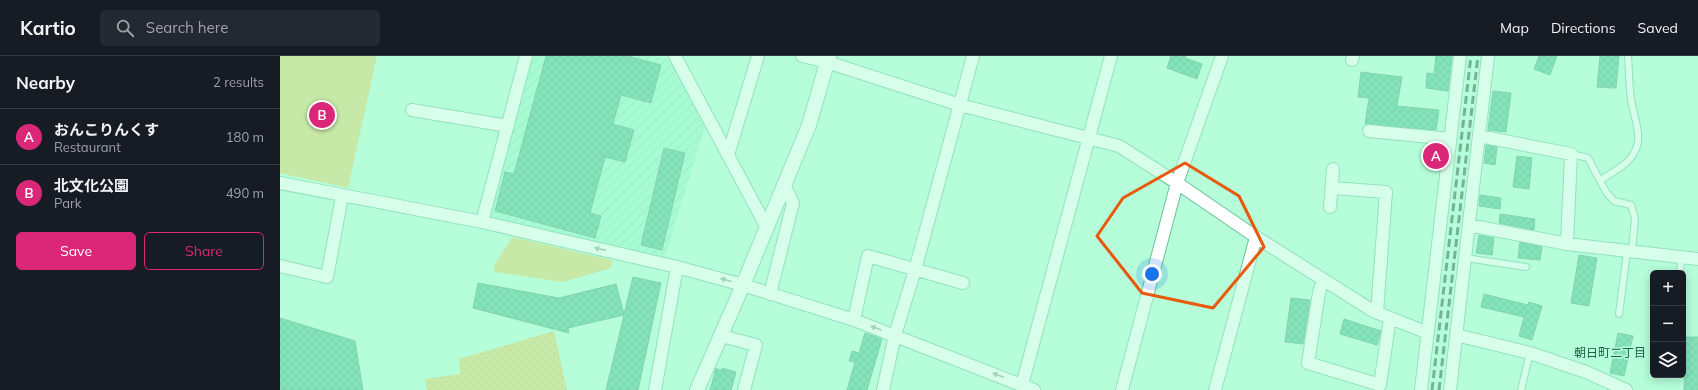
<!DOCTYPE html>
<meta charset="utf-8">
<style>
:root{--surface:#171b24;--page:#242831;--text:#f1f3f6;--muted:#9ea1a6;--line:#363941;--accent:#db2777}
body{margin:0;font-family:Mulish,"Noto Sans JP",sans-serif;background:var(--page);color:var(--text)}
.controls{position:absolute;right:12px;bottom:12px;display:grid;overflow:hidden;border-radius:6px;box-shadow:0 2px 10px #0003}
.controls button{width:36px;height:36px;display:grid;place-items:center;padding:0;border:0;border-bottom:1px solid var(--line);background:var(--surface);color:var(--text);font:20px sans-serif}
.you{position:absolute;left:872px;top:218px;width:14px;height:14px;margin:-10px;border:3px solid #fff;border-radius:50%;background:#1a73e8;box-shadow:0 0 0 6px #1a73e833}
.badge{display:grid;place-items:center;width:26px;height:26px;border-radius:50%;background:var(--accent);color:#fff;font-size:13px;font-weight:700}
.pin{position:absolute;translate:-50% -50%;border:2px solid #fff;box-shadow:0 1px 4px #0006}
.list{margin:0;padding:0;list-style:none}
h2{display:flex;justify-content:space-between;align-items:center;height:52px;margin:0;padding:0 16px;font-size:17px}
h2 small{font-size:13px;font-weight:400;color:var(--muted)}
.list li{display:grid;grid-template-columns:26px 1fr auto;gap:12px;align-items:center;box-sizing:border-box;height:56px;padding:0 16px;border-top:1px solid var(--line)}
.list b{display:block;font-size:15px;white-space:nowrap}
.list p{margin:0;font-size:13px;white-space:nowrap;color:var(--muted)}
.list em{font-size:13px;font-style:normal;color:var(--muted)}
.actions{display:flex;gap:8px;padding:12px 16px}
.actions a{flex:1;padding:9px 0;border:1px solid var(--accent);border-radius:6px;text-align:center;font-size:14px;color:var(--accent)}
.actions .main{background:var(--accent);color:#fff}
.icon{flex:none;width:22px;height:22px;fill:none;stroke:currentColor;stroke-width:2;stroke-linecap:round;stroke-linejoin:round}
.map{position:relative;flex:none;width:1418px;height:334px;overflow:hidden}
header{display:flex;align-items:center;gap:24px;box-sizing:border-box;height:56px;padding:0 20px;background:var(--surface);border-bottom:1px solid var(--line)}
header strong{font-size:19px}
nav{display:flex;gap:22px;margin-inline-start:auto;font-size:14px}
.search{width:280px;height:36px;background:var(--page);display:flex;align-items:center;gap:10px;box-sizing:border-box;padding:0 14px;border-radius:6px;color:var(--muted);font-size:15px}
main{display:flex}
aside{flex:1;background:var(--surface)}
.map>svg:first-child{display:block}
.industrial{fill:url(#industrial-furrows)}
.grass{fill:url(#grass-dots)}
.park{fill:#dcd068}
.building{fill:url(#building-cross-hatch);stroke:#46a17a}
.lines{fill:none;stroke-linecap:round;stroke-linejoin:round}
.service-casing{stroke:#68c299;stroke-width:8}
.minor-casing{stroke:#68c299;stroke-width:14}
.tertiary-casing{stroke:#68c299;stroke-width:16}
.service{stroke:#fff;stroke-width:6}
.minor{stroke:#fff;stroke-width:12}
.tertiary{stroke:#fff;stroke-width:14}
.rail{stroke:#285844;stroke-width:3;stroke-dasharray:8 4;stroke-linecap:butt}
.oneway{fill:#8d9f98}
.marked{fill:none;stroke:#e8590c;stroke-width:3;stroke-linejoin:round}
.labels{text-anchor:middle;dominant-baseline:central;stroke-width:3;stroke-linejoin:round;paint-order:stroke}
.neighbourhood-label{font-size:12px;fill:#1a6246;stroke:#b6fdda}
</style>
<header>
<strong>Kartio</strong>
<div class="search"><svg class="icon" aria-label="search" viewBox="0 0 24 24"><circle cx="10" cy="10" r="6"/><path d="M15 15l6 6"/></svg>Search here</div>
<nav><a>Map</a><a>Directions</a><a>Saved</a></nav>
</header>
<main>
<aside>
<h2>Nearby<small>2 results</small></h2>
<ul class="list">
<li><span class="badge">A</span><div><b>おんこりんくす</b><p>Restaurant</p></div><em>180 m</em></li>
<li><span class="badge">B</span><div><b>北文化公園</b><p>Park</p></div><em>490 m</em></li>
</ul>
<div class="actions"><a class="main">Save</a><a>Share</a></div>
</aside>
<div class="map">
<svg width="1418" height="334" viewBox="0 0 1418 334">
<defs>
<pattern id="industrial-furrows" width="10" height="10" patternUnits="userSpaceOnUse"><rect width="10" height="10" fill="#94f8ca"/><path d="M-1 1l2-2M0 10L10 0M9 11l2-2" fill="none" stroke="#7ed5ad"/></pattern>
<pattern id="grass-dots" width="8" height="8" patternUnits="userSpaceOnUse"><rect width="8" height="8" fill="#dcd068"/><path d="M2 2h.1M6 6h.1" fill="none" stroke="#bbb35a" stroke-width="1.8" stroke-linecap="round"/></pattern>
<pattern id="building-cross-hatch" width="8" height="8" patternUnits="userSpaceOnUse"><rect width="8" height="8" fill="#45c591"/><path d="M0 0l8 8M0 8l8-8" fill="none" stroke="#37a076"/></pattern>
</defs>
<rect width="100%" height="100%" fill="#b6fdda"/>
<!-- industrial -->
<path class="industrial" d="M250 0H376L402 6 429 58 384 204 210 162Z"/>
<!-- grass -->
<path class="grass" d="M274 275 287 334H147L145 323 180 318 179 303Z"/>
<!-- park -->
<path class="park" d="M0 0H97L68 132 0 117Z
M232 181 332 204 331 212 283 226 214 216 215 208Z"/>
<!-- building -->
<path class="building" d="M266 0H348L381 9 371 47 341 39 333 68 354 74 345 106 325 101 310 157 321 160 315 182 215 155 225 116 234 118Z
M891 0H906L905 2 922 8 917 23 887 12Z
M1156 0H1172L1168 35 1146 32 1147 17 1154 18Z
M1259 0H1277L1270 19 1254 13Z
M1320 0H1339L1336 32 1317 31Z
M1081 16 1122 21 1117 50 1159 54 1156 74 1085 68 1089 42 1078 41Z
M1213 35 1231 37 1226 76 1208 74Z
M1206 89 1217 91 1215 109 1204 107Z
M384 92 405 97 382 194 361 189Z
M1237 100 1252 102 1249 133 1233 131Z
M1200 139 1221 142 1220 153 1199 150Z
M1220 158 1255 163 1254 174 1219 167Z
M1199 179 1214 182 1212 199 1196 197Z
M1240 186 1262 191 1260 204 1238 202Z
M1299 199 1317 202 1309 250 1291 247Z
M353 221 381 227 358 334H326L344 259 288 272 289 277 193 252 198 227 279 242 336 228 344 258Z
M1204 238 1248 249 1249 246 1262 250 1252 284 1239 280 1244 261 1201 251Z
M1011 242 1030 244 1023 288 1005 286Z
M0 262 75 285 83 334H0Z
M1064 263 1101 275 1097 289 1060 278Z
M585 277 602 283 587 334H567L575 306 569 305 572 295 579 297Z
M1338 277 1353 280 1344 320 1330 317Z
M1406 281H1418V334H1404Z
M436 312 441 315 442 312 456 316 451 334H430Z"/>
<g class="lines">
<defs>
<path id="service" d="M1291 98 1308 102 1326 136 1334 145 1351 149 1355 162 1352 196
M1321 124C1332 116 1348 109 1354 97 1364 80 1353 61 1351 43 1349 29 1349 14 1348 0
M1186 202 1246 211
M1400 217 1401 201
M1339 258 1347 196
M1241 334 1250 297"/>
<path id="minor" d="M395 0 487 172
M522 0 547 6 680 49 839 90 897 127 976 181 1093 255 1148 277
M1072 4 1073 0
M132 54 228 70
M1089 75 1170 83
M1199 80 1291 98 1287 188
M448 99 478 0
M0 127 202 166 397 211 463 229 574 264 754 334
M1052 132 1106 136 1097 256
M1050 151 1053 113
M202 166 246 0
M1189 169 1287 188 1418 203
M0 210 47 221 62 140
M1043 224 1039 237 1028 307 1100 329 1110 262
M490 238 513 147 504 129
M574 264 588 200 683 227
M1176 279 1250 297 1306 316 1346 334
M441 280 476 289 464 334
M742 329 831 0
M375 334 397 211
M603 334 615 279 635 214 693 0
M842 334 897 127 942 0
M935 334 976 181
M1141 334 1180 0
M1170 334 1208 0"/>
<path id="tertiary" d="M417 334 463 229 529 69 549 0"/>
</defs>
<!-- service casing -->
<use href="#service" class="service-casing"/>
<!-- minor casing -->
<use href="#minor" class="minor-casing"/>
<!-- tertiary casing -->
<use href="#tertiary" class="tertiary-casing"/>
<!-- service -->
<use href="#service" class="service"/>
<!-- minor -->
<use href="#minor" class="minor"/>
<!-- tertiary -->
<use href="#tertiary" class="tertiary"/>
<!-- rail -->
<path class="rail" d="M1152 334 1191 0
M1159 334 1198 0"/>
</g>
<!-- one-way arrows -->
<defs><path id="oneway-solid" d="M-6-.8H1V-3.2L6.5 0L1 3.2V.8H-6Z"/></defs>
<g class="oneway">
<use href="#oneway-solid" transform="translate(320 193) rotate(-167)"/>
<use href="#oneway-solid" transform="translate(446 224) rotate(-165)"/>
<use href="#oneway-solid" transform="translate(596 272) rotate(-160)"/>
<use href="#oneway-solid" transform="translate(718 319) rotate(-159)"/>
</g>
<!-- marked area -->
<path d="M0 0H1418V334H0ZM905 107 959 140 984 191 933 252 862 237 817 180 843 142Z" fill="#b6fdda" fill-opacity=".55" fill-rule="evenodd"/>
<path class="marked" d="M905 107 959 140 984 191 933 252 862 237 817 180 843 142Z"/>
<g class="labels">
<!-- neighbourhood labels -->
<g class="neighbourhood-label">
<text x="1330" y="296">朝日町二丁目</text>
</g>
</g>
</svg>
<div class="controls">
<button>+</button>
<button>−</button>
<button><svg class="icon" aria-label="layers" viewBox="0 0 24 24"><path d="M12 4l9 5-9 5-9-5zM3 14l9 5 9-5"/></svg></button>
</div>
<div class="you"></div>
<div class="pin badge" style="left:1156px;top:100px">A</div>
<div class="pin badge" style="left:42px;top:59px">B</div>
</div>
</main>
